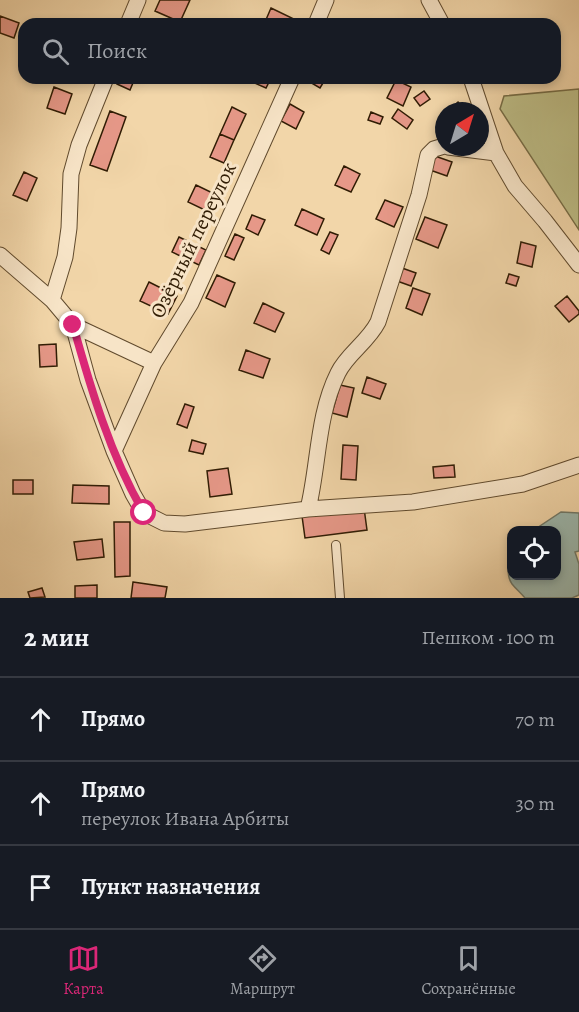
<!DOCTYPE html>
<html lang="ru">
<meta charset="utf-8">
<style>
:root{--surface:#171b24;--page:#242831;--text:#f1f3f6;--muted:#9ea1a6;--line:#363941;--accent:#db2777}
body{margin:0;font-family:Alegreya,serif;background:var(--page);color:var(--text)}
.controls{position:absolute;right:18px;bottom:18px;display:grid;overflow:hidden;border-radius:12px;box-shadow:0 3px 9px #0003}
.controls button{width:54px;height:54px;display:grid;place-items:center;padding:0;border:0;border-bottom:2px solid var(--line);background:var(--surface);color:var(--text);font:30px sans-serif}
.compass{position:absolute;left:435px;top:102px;width:54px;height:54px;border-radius:50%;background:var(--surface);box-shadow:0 3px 9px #0003;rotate:38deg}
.stop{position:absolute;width:18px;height:18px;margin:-14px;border:4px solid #db2777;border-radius:50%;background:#fff}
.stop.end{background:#db2777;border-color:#fff;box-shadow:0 2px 6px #0008}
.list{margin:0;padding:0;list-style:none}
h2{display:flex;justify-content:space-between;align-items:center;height:78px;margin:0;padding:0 24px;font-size:26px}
h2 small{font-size:20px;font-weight:400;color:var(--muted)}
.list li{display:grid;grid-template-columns:39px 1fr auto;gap:18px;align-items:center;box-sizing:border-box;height:84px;padding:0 24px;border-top:2px solid var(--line)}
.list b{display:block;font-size:22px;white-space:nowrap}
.list p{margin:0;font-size:20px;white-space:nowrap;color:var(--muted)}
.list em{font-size:20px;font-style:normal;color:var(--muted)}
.icon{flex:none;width:33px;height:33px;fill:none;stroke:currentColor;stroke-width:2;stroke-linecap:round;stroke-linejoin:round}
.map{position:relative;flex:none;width:579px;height:598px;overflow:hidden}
.search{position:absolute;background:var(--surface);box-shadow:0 3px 9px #0003;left:18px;right:18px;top:18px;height:66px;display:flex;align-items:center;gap:15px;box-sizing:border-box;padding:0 21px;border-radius:18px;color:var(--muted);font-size:22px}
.sheet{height:330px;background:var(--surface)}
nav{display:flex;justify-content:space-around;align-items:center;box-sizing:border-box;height:84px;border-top:2px solid var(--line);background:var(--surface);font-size:16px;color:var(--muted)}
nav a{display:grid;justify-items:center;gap:3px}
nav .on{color:var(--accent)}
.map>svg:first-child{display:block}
.green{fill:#bdbd86;stroke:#766c45;stroke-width:1.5}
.water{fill:#9cb8ae;stroke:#717a6a;stroke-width:1.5}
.building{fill:#e69888;stroke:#301c04;stroke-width:1.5}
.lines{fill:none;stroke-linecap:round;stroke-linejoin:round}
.lane-casing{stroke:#604a2d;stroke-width:10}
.street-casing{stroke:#604a2d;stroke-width:17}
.lane{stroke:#f7e4c7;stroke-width:8}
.street{stroke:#f7e4c7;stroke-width:15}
.route{stroke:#db2777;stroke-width:8}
.labels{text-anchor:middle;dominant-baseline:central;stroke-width:6;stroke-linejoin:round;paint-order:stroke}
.street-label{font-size:21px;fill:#301c04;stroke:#f7e4c7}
</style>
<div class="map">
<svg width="579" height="598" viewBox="0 0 579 598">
<rect width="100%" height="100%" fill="#f2d6a9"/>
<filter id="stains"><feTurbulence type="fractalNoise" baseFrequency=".00333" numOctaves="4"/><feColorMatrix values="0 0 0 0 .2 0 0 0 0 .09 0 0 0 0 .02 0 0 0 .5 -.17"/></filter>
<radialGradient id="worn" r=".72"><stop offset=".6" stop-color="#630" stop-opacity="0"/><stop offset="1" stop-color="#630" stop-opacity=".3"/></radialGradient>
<!-- green -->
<path class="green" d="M579 89V230L500 109 504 96Z"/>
<!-- water -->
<path class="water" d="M561 512 579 513V551L575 552 579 564V595L572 598H525C521 593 516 589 512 584 505 575 509 551 511 541L512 576H556V530H534Z"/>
<!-- building -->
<path class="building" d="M160 0H190L180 22 155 11Z
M271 8 296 20 294 24H270L265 22Z
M0 16 19 23 14 38 0 33Z
M119 78H135L130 90 117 84Z
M243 78H271L266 88Z
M303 78H326L320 88Z
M396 80 411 87 403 106 387 98Z
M54 87 72 94 65 114 47 108Z
M424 91 430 99 420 106 414 98Z
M458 102 465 111H448Z
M290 104 304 112 296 129 281 121Z
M232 107 246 114 234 140 220 134Z
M398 109 413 120 407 129 392 118Z
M110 111 126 117 107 171 90 165Z
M371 112 383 117 380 124 368 120Z
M220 134 234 140 224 163 210 157Z
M435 156 452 162 447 176 430 170Z
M344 166 360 174 351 192 335 185Z
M24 172 37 178 27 201 13 195Z
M196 185 221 197 213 214 188 202Z
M385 200 403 207 394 227 376 219Z
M302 209 324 219 317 235 295 225Z
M252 215 265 220 258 235 246 229Z
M425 217 447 225 438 248 416 239Z
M330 232 338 235 329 254 321 250Z
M235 234 244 238 234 260 225 256Z
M179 237 206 250 199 265 172 252Z
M521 242 536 246 532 267 517 263Z
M402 268 416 273 411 286 397 281Z
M509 274 519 277 516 286 506 283Z
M217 275 235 283 225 307 206 298Z
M149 282 177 296 168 314 140 301Z
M413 288 430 294 422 315 406 308Z
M567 296 579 311V314L569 322 555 306Z
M263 303 284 313 275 332 254 323Z
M56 344 57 366 40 367 39 345Z
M246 350 270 359 263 378 239 370Z
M367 377 386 384 380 399 362 393Z
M340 385 354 388 347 417 332 413Z
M185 404 194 407 187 428 177 424Z
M192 440 206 444 203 454 189 451Z
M343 445 358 446 356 480 341 479Z
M454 465 455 477 434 478 433 467Z
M228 468 232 494 210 497 207 471Z
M13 480H33V494H13Z
M73 485 109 486V504L72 503Z
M364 508 367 530 305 538 302 516Z
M114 522H130V576L115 577Z
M102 539 104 557 77 560 74 542Z
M133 582 167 587 165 598H131Z
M97 585V598H75V586Z
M42 588 45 597 30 598 28 592Z"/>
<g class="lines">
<defs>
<path id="lane" d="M336 545 340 598"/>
<path id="street" d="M429 0 442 24
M128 24 138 0
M316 24 326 0
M471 78 496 153 515 186 545 221 579 265
M448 147 496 153
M0 255 52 300 73 325 88 380 114 451 133 494 144 513 164 523 185 524 308 509 413 502 523 484 579 465
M52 300 65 257 69 228 71 174 79 145 106 78
M73 325 154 363
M114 451 154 363 191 303 292 78
M308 509C319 464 317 415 338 373 347 354 368 342 378 322L419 195 428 155 434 149 444 146"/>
</defs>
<!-- lane casing -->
<use href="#lane" class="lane-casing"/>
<!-- street casing -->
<use href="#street" class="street-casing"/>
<!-- lane -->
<use href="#lane" class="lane"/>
<!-- street -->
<use href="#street" class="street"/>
</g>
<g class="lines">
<!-- route -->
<path class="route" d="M73 325C91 389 110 455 144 513"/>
</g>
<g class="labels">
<!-- street labels -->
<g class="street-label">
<text transform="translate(193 240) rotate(-64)">Озёрный переулок</text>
</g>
</g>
<rect width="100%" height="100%" filter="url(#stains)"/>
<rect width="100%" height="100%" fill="url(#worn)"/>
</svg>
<div class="controls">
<button><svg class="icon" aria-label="locate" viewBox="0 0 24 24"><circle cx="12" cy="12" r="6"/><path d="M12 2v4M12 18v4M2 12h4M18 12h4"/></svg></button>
</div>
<svg class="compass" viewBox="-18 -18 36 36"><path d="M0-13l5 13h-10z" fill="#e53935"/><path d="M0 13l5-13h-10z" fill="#9ea1a6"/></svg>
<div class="stop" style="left:144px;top:513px"></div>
<div class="stop end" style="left:73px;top:325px"></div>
<div class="search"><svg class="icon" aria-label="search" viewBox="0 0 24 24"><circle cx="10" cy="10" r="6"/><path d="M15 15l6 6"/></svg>Поиск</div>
</div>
<section class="sheet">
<h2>2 мин<small>Пешком · 100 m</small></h2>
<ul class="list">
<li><svg class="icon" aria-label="ahead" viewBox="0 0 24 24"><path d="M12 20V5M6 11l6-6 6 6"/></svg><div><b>Прямо</b></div><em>70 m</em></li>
<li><svg class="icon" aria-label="ahead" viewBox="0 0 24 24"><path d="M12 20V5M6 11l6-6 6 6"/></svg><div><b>Прямо</b><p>переулок Ивана Арбиты</p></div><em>30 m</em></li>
<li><svg class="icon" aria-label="arrive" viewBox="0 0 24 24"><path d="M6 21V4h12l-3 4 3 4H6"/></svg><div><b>Пункт назначения</b></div></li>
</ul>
</section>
<nav>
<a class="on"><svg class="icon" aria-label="map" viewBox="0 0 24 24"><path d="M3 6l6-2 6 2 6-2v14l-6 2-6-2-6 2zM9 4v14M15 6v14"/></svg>Карта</a>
<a><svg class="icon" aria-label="directions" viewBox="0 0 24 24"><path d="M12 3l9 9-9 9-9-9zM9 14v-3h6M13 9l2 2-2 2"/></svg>Маршрут</a>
<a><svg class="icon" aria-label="saved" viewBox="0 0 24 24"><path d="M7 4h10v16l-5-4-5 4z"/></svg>Сохранённые</a>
</nav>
